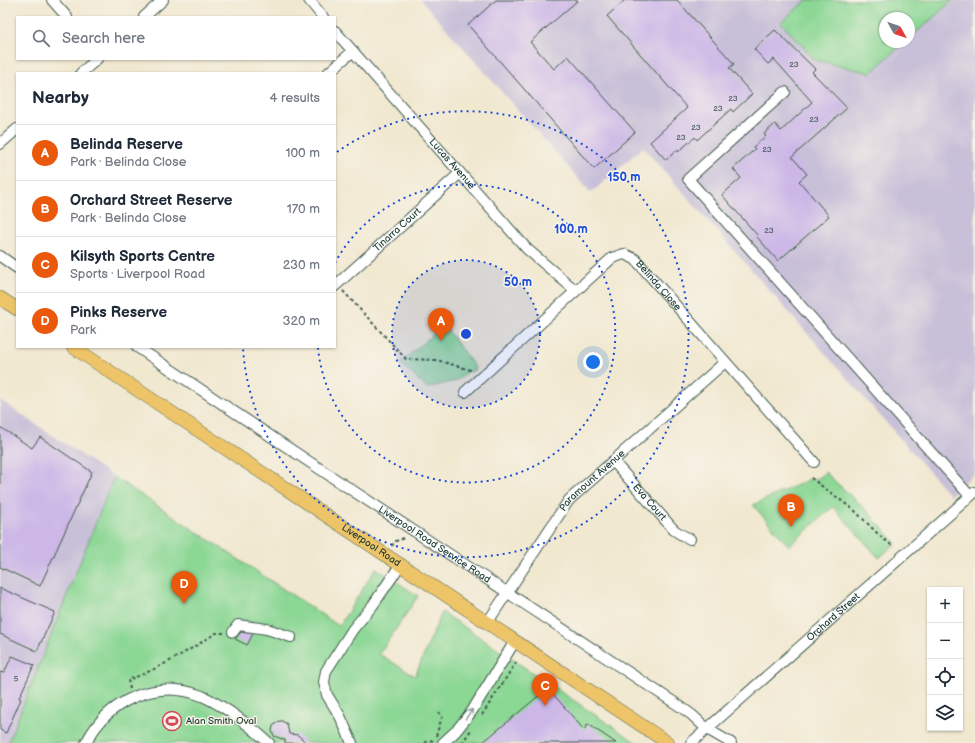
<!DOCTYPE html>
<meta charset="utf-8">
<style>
:root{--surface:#fff;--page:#f2f2f3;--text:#1f2937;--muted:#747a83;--line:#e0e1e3;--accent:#ea580c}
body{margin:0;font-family:"Balsamiq Sans",sans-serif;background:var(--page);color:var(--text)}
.controls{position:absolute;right:12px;bottom:12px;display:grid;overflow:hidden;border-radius:0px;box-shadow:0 1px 3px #0004}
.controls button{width:36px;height:36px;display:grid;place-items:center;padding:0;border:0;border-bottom:1px solid var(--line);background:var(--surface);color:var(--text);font:20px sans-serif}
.compass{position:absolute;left:879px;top:12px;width:36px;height:36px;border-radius:50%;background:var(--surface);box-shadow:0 1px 3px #0004;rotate:130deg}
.you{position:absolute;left:593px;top:362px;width:14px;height:14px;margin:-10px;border:3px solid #fff;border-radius:50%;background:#1a73e8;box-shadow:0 0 0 6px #1a73e833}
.badge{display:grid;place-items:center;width:26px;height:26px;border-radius:50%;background:var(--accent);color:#fff;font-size:13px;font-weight:700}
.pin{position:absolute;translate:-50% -33px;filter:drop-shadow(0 1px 2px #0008)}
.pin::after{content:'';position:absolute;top:21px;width:14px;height:12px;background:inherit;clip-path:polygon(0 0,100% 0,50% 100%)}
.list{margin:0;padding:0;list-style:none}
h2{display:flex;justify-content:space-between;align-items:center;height:52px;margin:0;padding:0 16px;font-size:17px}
h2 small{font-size:13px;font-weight:400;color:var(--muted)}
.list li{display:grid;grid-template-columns:26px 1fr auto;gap:12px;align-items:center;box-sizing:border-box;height:56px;padding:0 16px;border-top:1px solid var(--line)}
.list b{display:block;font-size:15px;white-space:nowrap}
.list p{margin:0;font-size:13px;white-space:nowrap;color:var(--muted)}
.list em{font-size:13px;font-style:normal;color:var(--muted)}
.icon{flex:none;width:22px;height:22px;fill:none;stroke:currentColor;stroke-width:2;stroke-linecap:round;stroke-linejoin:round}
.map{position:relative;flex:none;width:975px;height:743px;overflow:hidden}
.search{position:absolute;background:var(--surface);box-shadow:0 1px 3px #0004;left:16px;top:16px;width:320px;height:44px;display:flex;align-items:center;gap:10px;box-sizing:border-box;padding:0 14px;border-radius:0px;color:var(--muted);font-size:15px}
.panel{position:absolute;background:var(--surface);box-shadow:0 1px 3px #0004;left:16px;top:72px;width:320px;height:276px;border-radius:0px}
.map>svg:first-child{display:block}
.industrial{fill:#c8bfd8}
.green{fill:#8bd794;stroke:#558a64}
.building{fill:#ccb7e7}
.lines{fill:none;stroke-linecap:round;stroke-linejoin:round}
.minor-casing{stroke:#3e574b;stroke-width:12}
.major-casing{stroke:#3e574b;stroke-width:14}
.path{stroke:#3e574b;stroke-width:2;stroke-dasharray:3 3;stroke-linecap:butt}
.minor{stroke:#fff;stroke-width:10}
.major{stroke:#eec469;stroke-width:13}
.oneway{stroke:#8f9e9a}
.ring{fill:none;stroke:#1d4ed8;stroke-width:2;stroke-dasharray:2 4}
.labels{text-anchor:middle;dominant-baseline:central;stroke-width:3;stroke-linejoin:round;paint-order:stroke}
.number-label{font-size:8px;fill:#4a5c61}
.street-label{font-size:10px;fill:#1f3d34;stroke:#f7f3e8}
.poi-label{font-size:10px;fill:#1f3d34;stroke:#f7f3e8;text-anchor:start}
.centre{fill:#1d4ed8;stroke:#f7f3e8;stroke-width:2}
.ring-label{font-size:12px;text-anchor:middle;font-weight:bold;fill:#1d4ed8;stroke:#f7f3e8;stroke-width:3;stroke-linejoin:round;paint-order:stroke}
</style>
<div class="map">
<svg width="975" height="743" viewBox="0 0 975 743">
<rect width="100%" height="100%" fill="#f7f3e8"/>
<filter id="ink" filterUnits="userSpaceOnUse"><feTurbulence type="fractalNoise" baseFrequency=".025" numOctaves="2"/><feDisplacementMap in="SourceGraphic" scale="8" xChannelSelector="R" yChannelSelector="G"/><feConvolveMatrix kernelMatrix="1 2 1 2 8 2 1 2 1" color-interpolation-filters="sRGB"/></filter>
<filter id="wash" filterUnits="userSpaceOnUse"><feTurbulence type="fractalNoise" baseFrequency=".012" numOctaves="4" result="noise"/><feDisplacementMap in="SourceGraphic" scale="16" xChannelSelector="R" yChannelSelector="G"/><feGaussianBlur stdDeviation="0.9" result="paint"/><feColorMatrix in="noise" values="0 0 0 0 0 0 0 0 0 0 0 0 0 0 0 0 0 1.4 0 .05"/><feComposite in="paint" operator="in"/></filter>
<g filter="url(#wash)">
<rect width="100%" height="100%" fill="#f1e8d0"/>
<!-- industrial -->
<path class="industrial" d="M421 0H807L782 22 815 60 869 73 905 42H909V39L953 0H975V473L950 495 643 147 591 193Z
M0 400 114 477 8 743H0Z"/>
<!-- green -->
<path class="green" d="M807 0H953L909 39V18H885V42H905L870 73 815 60 781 22Z
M444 325 476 369 466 373 456 381 427 388 400 363Z
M825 472 866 510 896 543 879 558 833 507 789 546 753 505 810 479C817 479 821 478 825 472Z
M114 477 339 626 376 568 418 596 379 654 415 676 442 612 637 743H8Z"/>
<g id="blocks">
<!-- building -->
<path class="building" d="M496 0H578L530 42 554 69 568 56 635 132 594 169 468 25Z
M625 0H677L734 64 729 68 752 94 733 112 731 109 697 140 695 137 678 152 677 150 666 160 650 142 687 108 607 16Z
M775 30 815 69 812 72 847 108 792 157 807 174 799 181 829 216 778 261 757 237 758 236 722 195 741 178 733 169 755 149 753 147 766 136 764 134 775 124 781 131 812 102 774 59 768 64 754 49Z
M0 427 32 448 40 437 92 472 40 586 0 567Z
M0 588 55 612 37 651 0 634Z
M241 632 253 634 247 645 235 639Z
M12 656 34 665 19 698 21 699 6 733 0 730V672L4 673Z
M548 688 584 730 588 724 616 743H482Z
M279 721H282L287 724 289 734 298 735 306 743H285V740L274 736 272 731 273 726Z"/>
</g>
</g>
<g filter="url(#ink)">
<use href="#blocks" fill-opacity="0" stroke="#3e574b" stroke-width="1"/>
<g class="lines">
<defs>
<g id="minor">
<path d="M52 0 67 17"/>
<path d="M309 0 323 17"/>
<path d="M144 17 163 0"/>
<path id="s1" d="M335 31 527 249 576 291"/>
<path d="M81 73 97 59"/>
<path d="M328 73 353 51"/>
<path d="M785 92 688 179 970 496"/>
<path d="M0 144 17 129"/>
<path d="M0 256 17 268"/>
<path id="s2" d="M335 286 460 173"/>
<path id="s3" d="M137 347 326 473 681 707 692 715 707 729 731 743"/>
<path id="s4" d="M465 392 612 258 624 254 635 259 814 462"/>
<path id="s5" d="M613 461 674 530 682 535 690 539"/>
<path id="s6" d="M487 623 569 500 725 362"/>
<path d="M233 632 238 625 267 629 291 637"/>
<path d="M86 743C108 700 156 678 202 696 227 707 249 725 269 743"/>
<path d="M352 743 340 716 327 695 324 682 326 671 353 629 373 605 401 564"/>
<path d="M443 743 456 731 472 711 515 641"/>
<path id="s7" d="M691 743 975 492"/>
</g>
<g id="major">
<path d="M0 298 17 309"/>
<path id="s8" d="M73 347 668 743"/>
</g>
</defs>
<!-- minor casing -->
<use href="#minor" class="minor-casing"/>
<!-- major casing -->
<use href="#major" class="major-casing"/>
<!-- path -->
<path class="path" d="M343 291 406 359 437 360 474 371
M811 478 854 510 881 537 894 547
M392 546 395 541 401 540 404 536
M130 689 128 680C159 669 188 651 216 633H224
M482 715 517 661
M436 736 441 720 443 716 438 712
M425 743 429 740 434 741
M462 743 471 730"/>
<!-- minor -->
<use href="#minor" class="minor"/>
<!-- major -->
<use href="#major" class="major"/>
</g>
<!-- one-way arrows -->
<defs><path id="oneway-shaft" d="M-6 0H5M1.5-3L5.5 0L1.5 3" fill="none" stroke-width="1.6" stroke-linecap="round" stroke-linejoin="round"/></defs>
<use class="oneway" href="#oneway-shaft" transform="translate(469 714) rotate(-55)"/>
</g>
<!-- distance rings -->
<circle cx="466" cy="334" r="74" fill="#1d4ed8" fill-opacity=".12"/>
<g class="ring">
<circle cx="466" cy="334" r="74"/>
<path d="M335 263A149 149 0 1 1 318 348"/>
<path d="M337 152A223 223 0 1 1 243 348"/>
</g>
<!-- icons -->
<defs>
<symbol id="stadium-ring" viewBox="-11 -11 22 22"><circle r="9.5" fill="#f7f3e8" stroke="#d1495b" stroke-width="1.5"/><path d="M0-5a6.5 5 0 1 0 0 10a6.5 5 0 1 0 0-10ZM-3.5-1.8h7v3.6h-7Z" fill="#d1495b"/></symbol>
</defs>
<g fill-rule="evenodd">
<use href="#stadium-ring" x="161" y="710" width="22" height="22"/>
</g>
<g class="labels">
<!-- number labels -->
<g class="number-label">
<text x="794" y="64">23</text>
<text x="733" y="98">23</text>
<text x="718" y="108">23</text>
<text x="814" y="119">23</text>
<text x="696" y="127">23</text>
<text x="681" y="137">23</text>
<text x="767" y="149">23</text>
<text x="769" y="230">23</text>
<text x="16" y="678">5</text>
</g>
<!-- street labels -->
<g class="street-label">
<text stroke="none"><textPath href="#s1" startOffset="177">Lucas Avenue</textPath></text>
<text stroke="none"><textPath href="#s2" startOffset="84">Tinarra Court</textPath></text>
<text stroke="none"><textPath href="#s4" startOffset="259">Belinda Close</textPath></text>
<text stroke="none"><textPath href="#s6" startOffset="178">Paramount Avenue</textPath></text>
<text stroke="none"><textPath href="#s5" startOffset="55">Eva Court</textPath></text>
<text stroke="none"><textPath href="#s8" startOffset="358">Liverpool Road</textPath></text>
<text stroke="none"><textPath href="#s3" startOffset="357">Liverpool Road Service Road</textPath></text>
<text stroke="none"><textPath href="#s7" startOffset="190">Orchard Street</textPath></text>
</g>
<!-- poi labels -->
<g class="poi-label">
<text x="186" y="721">Alan Smith Oval</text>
</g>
</g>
<circle cx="466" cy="334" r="6" class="centre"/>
<g class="ring-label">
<text x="624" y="181">150 m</text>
<text x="571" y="233">100 m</text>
<text x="518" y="286">50 m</text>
</g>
</svg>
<div class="controls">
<button>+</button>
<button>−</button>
<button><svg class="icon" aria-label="locate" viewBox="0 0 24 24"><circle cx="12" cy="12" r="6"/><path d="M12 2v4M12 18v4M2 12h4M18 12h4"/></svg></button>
<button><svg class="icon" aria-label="layers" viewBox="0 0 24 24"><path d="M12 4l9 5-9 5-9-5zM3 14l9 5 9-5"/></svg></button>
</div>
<svg class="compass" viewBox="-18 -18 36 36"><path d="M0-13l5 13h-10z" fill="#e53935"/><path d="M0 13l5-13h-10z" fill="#747a83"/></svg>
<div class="you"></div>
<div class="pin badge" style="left:441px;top:341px">A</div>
<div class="pin badge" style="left:791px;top:527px">B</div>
<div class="pin badge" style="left:545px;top:706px">C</div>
<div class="pin badge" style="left:184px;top:604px">D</div>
<div class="search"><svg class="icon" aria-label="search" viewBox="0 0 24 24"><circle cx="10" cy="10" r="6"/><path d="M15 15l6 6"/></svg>Search here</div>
<section class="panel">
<h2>Nearby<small>4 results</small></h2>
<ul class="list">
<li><span class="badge">A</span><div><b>Belinda Reserve</b><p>Park · Belinda Close</p></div><em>100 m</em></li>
<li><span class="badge">B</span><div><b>Orchard Street Reserve</b><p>Park · Belinda Close</p></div><em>170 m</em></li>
<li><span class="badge">C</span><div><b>Kilsyth Sports Centre</b><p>Sports · Liverpool Road</p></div><em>230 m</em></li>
<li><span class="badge">D</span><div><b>Pinks Reserve</b><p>Park</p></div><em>320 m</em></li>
</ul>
</section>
</div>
